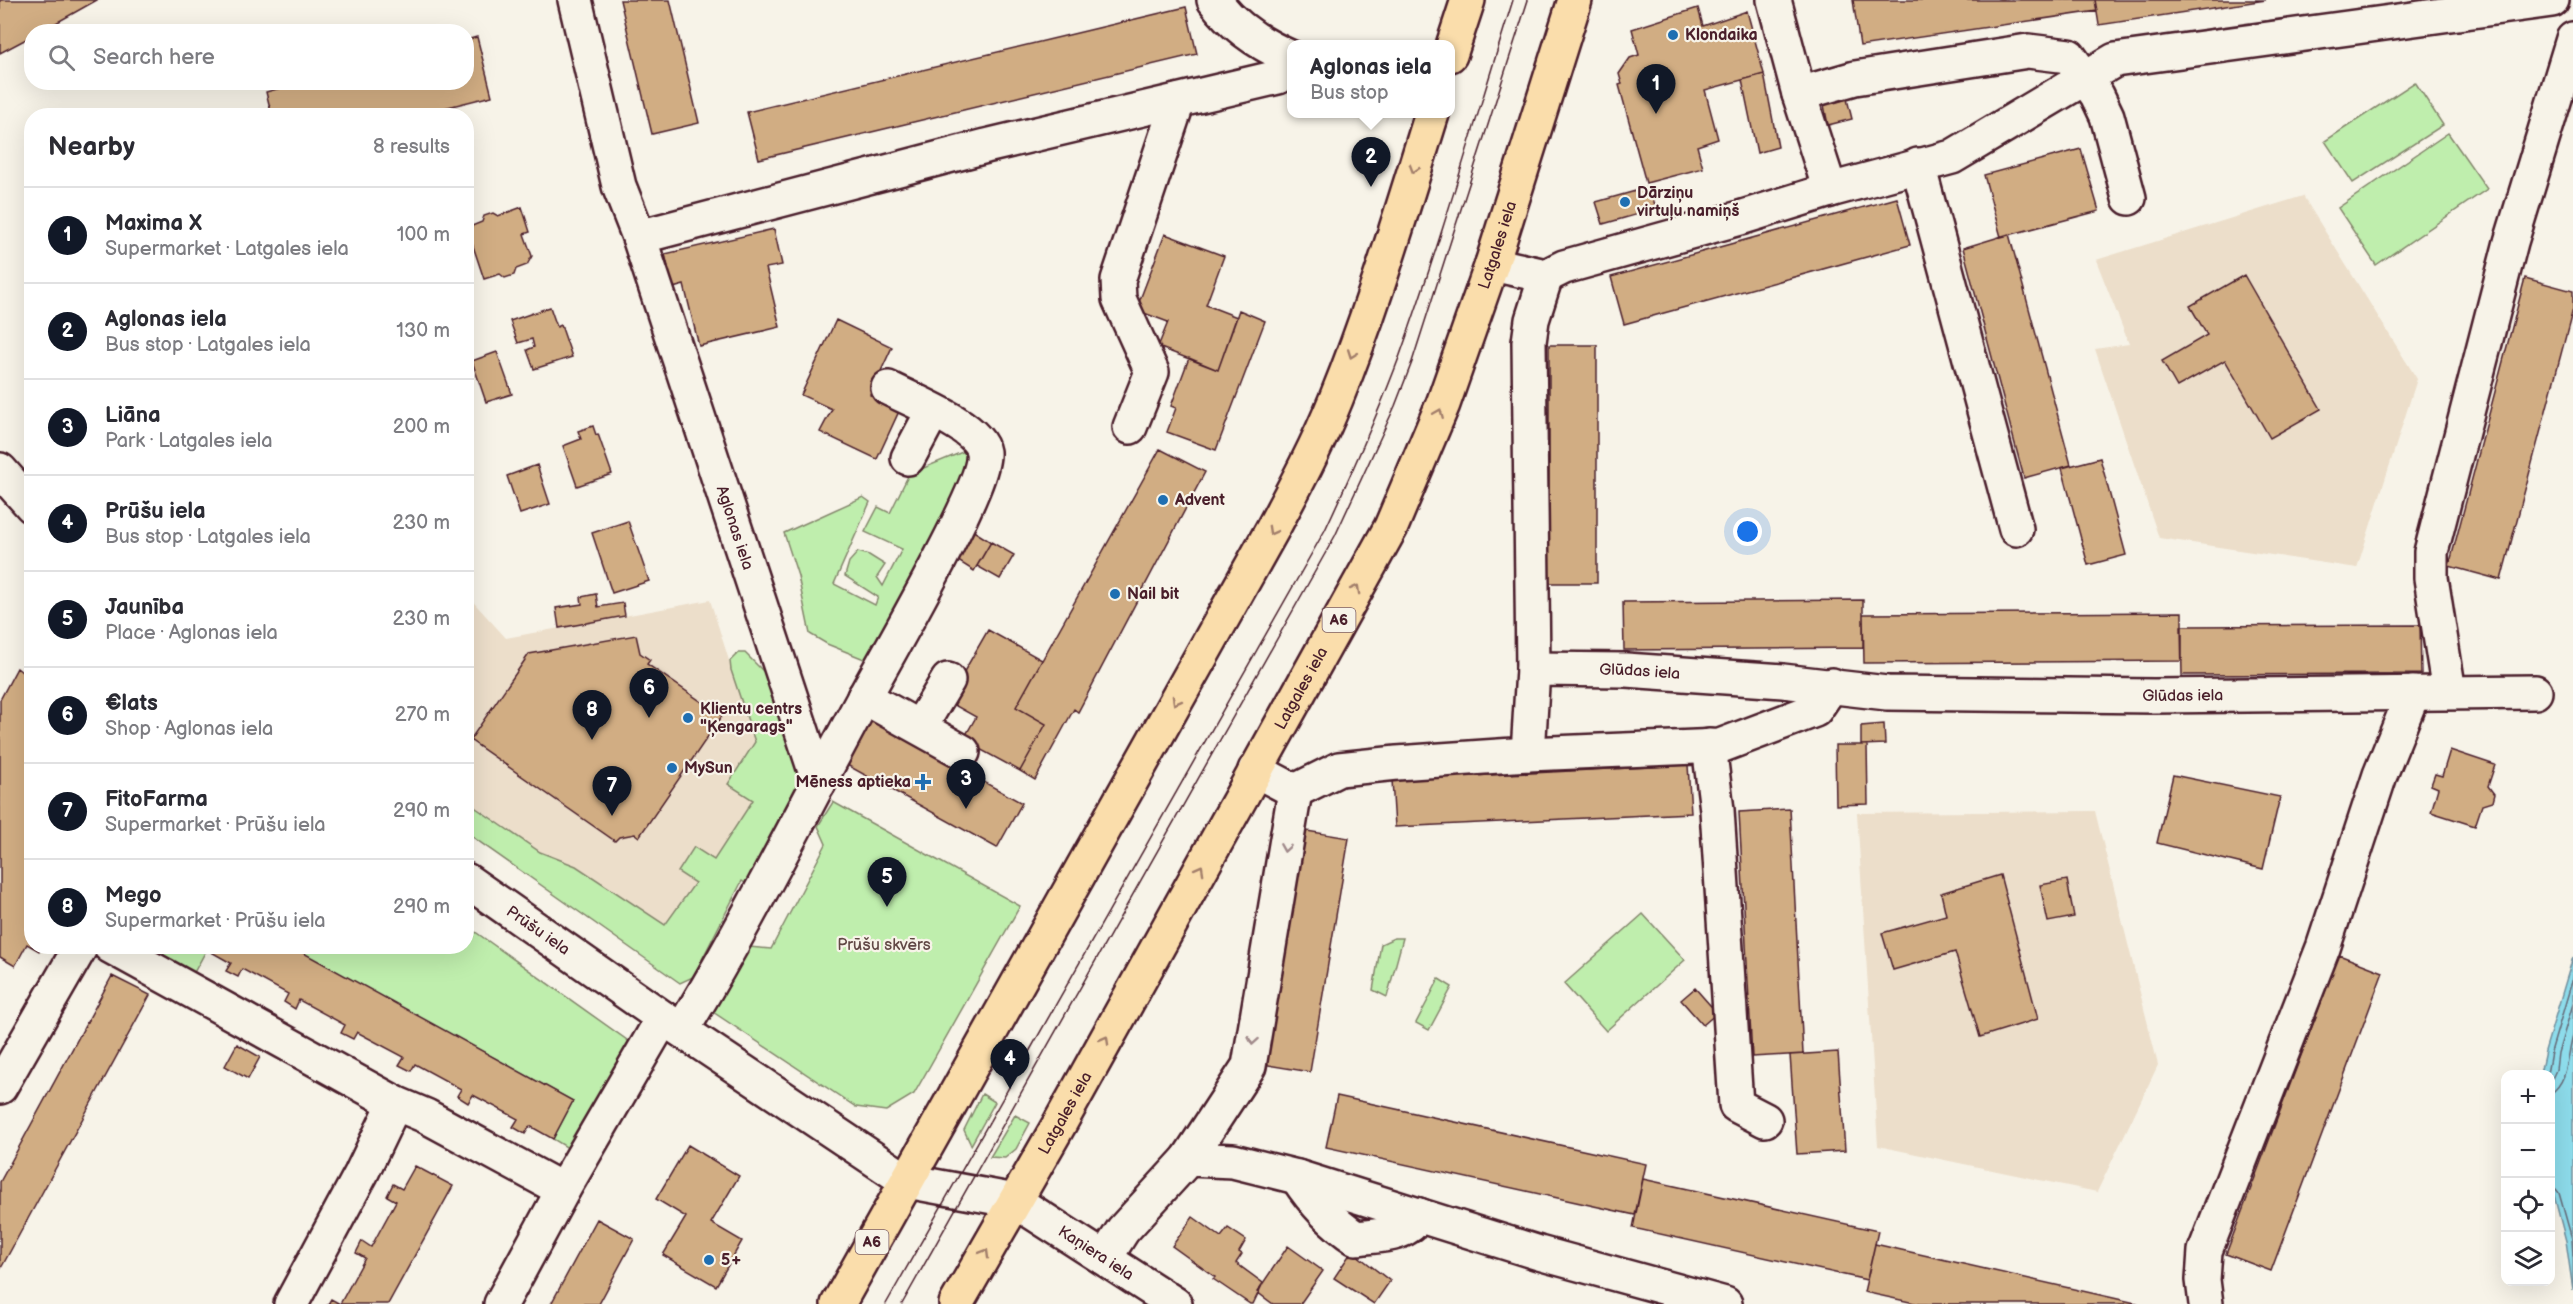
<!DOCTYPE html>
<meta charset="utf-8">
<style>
:root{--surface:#fff;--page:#f7f7f7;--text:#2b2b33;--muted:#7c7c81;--line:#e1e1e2;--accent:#111827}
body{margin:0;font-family:"Balsamiq Sans",sans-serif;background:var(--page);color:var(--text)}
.controls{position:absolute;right:18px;bottom:18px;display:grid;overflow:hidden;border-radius:12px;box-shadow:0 6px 24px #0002}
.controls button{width:54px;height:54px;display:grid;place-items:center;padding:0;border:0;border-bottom:2px solid var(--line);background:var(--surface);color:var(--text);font:30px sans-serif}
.you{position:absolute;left:1748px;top:532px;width:21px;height:21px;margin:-15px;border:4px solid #fff;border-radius:50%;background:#1a73e8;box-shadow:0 0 0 9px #1a73e833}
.badge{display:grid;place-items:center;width:39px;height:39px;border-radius:50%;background:var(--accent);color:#fff;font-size:20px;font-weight:700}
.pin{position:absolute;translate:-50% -50px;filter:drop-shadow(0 2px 3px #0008)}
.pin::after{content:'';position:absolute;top:32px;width:21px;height:18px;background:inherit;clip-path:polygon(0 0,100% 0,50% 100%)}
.popup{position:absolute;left:1287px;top:40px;width:168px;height:78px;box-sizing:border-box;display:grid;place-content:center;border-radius:12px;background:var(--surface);filter:drop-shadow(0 2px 4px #0005);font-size:20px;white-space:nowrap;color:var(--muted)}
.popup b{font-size:22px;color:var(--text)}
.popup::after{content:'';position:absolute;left:50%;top:100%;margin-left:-12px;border:12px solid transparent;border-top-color:var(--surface)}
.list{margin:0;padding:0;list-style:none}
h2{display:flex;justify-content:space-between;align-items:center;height:78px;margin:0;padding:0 24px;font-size:26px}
h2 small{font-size:20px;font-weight:400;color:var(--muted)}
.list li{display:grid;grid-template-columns:39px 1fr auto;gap:18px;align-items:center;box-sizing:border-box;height:96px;padding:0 24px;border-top:2px solid var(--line)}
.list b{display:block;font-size:22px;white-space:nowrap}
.list p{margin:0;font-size:20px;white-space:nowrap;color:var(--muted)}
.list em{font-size:20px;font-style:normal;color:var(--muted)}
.icon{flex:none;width:33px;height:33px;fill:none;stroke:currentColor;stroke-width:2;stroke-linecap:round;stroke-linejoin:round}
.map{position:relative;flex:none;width:2573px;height:1304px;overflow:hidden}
.search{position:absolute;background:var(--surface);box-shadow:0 6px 24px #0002;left:24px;top:24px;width:450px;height:66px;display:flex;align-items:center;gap:15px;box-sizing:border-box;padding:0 21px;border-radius:24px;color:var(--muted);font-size:22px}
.panel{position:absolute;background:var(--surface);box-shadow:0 6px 24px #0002;left:24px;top:108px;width:450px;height:846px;border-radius:24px}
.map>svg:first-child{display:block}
.built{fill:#ecdeca}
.green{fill:#bfeead;stroke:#84866c;stroke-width:1.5}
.water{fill:#8ddceb;stroke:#72909e;stroke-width:1.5}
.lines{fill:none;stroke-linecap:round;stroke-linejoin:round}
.shore{stroke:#656b78;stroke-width:1.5}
.building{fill:#d1ad83;stroke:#4a1f2b;stroke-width:1.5}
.minor-casing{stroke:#4a1f2b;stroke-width:38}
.highway-casing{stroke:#4a1f2b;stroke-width:38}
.minor{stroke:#f7f3e8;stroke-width:33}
.highway{stroke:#faddab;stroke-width:33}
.tram{stroke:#4a1f2b;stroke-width:1.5}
.oneway{stroke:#a27e6b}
.oneway2{stroke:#a0898a}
.poi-dot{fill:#1f6fb2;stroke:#f7f3e8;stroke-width:2}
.labels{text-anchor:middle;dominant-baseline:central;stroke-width:4.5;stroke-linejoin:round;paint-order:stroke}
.shield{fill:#f7f3e8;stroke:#7e5f64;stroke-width:1.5}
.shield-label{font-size:15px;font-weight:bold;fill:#4a1f2b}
.poi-label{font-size:16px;font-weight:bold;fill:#4a1f2b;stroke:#f7f3e8;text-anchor:start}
.street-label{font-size:16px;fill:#4a1f2b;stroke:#f7f3e8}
.park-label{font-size:16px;fill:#614845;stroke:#f7f3e8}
</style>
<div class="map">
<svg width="2573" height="1304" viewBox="0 0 2573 1304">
<rect width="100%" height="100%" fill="#f7f3e8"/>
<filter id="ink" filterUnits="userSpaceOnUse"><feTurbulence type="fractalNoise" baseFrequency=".0167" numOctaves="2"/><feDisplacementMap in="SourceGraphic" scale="12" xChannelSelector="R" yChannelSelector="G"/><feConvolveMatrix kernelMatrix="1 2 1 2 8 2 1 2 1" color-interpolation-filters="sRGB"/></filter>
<g filter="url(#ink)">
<!-- built -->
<path class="built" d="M2303 196 2417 379 2357 568 2159 538 2095 349 2129 344 2096 260Z
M466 594 506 638 710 600 755 743 728 784 753 800 714 860 693 848 678 872 695 883 665 926 576 866 540 852 473 806 467 808Z
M2095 811 2158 1065 2097 1192 1878 1146 1857 813Z"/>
<!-- green -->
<path class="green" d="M2415 82 2443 125 2353 183 2325 141Z
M2448 133 2487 189 2376 265 2338 208Z
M972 448 975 456 874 663 827 644 810 634 798 576 784 533 863 497 870 502 834 584 875 605 878 597 845 576 849 562 858 552 869 555 885 565 877 577 883 586 902 549 865 532 878 507 890 513 909 474Z
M738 653H745L771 679 800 766 798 786 748 885 742 881 693 977 680 983 467 833V808L473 806 540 852 576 866 665 925 695 883 678 872 694 847 714 860 753 800 728 784 755 742 731 670 730 661Z
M833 802 1020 906 914 1094 886 1111 856 1107 713 1012 749 947 771 949 826 844 818 826Z
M1643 914 1685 960 1606 1031 1564 984Z
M467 926 634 1045 576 1153 553 1139 573 1101 291 947 466 946Z
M1394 938H1403L1387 997 1373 990 1381 944Z
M134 947H208L191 978Z
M1439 979 1452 987 1429 1030 1416 1023Z
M982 1094 995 1102 971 1145 964 1130Z
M1015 1115 1030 1123 1016 1149 1005 1158 990 1157Z"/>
<!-- water -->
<path class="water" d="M2573 957V1290L2566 1241 2551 1184 2550 1074H2540L2545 1051Z"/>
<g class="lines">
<!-- shore -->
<path class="shore" d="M2547 1074 2551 1052 2573 978
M2550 1083 2556 1070 2558 1053 2573 1004
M2550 1094C2569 1082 2567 1055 2573 1035
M2550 1188 2556 1189 2559 1193 2572 1239 2573 1256"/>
</g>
<!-- building -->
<path class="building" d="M0 0H97L40 32H32V36L0 53Z
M620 0H670L699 123 652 134Z
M1853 0H2095L2097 11 1860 46Z
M2095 0H2266L2099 25Z
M1186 7 1197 54 759 159 747 112Z
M1698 8 1703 26 1747 11 1764 74 1705 90 1718 139 1697 146 1703 168 1646 183 1619 85 1622 84 1619 74 1630 58 1639 55 1632 29Z
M477 37 492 96 440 109 442 116H272L266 92 302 82H466V40Z
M1764 74 1778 147 1757 153 1742 80Z
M1847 99 1852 119 1828 125 1824 105Z
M1378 148 1384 149 1379 165 1374 164Z
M2081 149 2099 211 2001 237 1984 175Z
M1650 187 1656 209 1603 224 1596 202Z
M1897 198 1910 245 1624 324 1611 277Z
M522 207 530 232 524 234 532 256 527 265 516 269 514 275 505 278 500 274 484 279 467 228 482 222 484 216 493 213 498 216Z
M774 229 782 265 766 268 780 327 699 346 684 285 673 288 665 254Z
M1165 234 1224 256 1206 305 1237 317 1218 370 1158 347 1168 322 1136 310Z
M2009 234 2071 465 2024 478 1963 248Z
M2244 275 2321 409 2270 438 2225 360 2177 387 2162 361 2207 335 2190 306Z
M2525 278 2573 291V309L2501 580 2449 566Z
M550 307 557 327 561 325 572 357 534 369 527 350 534 347 532 339 518 343 510 321Z
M1239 310 1265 321 1216 450 1167 432 1176 408 1171 406 1189 358 1218 370Z
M836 320 892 347 870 395 900 409 877 459 820 432 832 409 801 395Z
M1549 345H1597V583H1549Z
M497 352 512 394 486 402 472 361Z
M593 426 596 435 598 434 612 474 577 486 563 446 581 439 578 431Z
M1160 449 1205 472 1078 712 1074 709 1035 780 1020 771 1046 724 1016 707Z
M2100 458 2126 555 2088 565 2062 468Z
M537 465 550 504 520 514 507 476Z
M628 521 649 581 612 593 592 533Z
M972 530 991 542 974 571 955 559Z
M991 542 1014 555 1000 579 977 566Z
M596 594 598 607 623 603 625 616 559 628 556 608 582 604 581 597Z
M1863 600V648L1624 650 1623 602Z
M2182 612V661L1864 663 1863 614Z
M2420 625 2421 674 2182 675 2181 626Z
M988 630 1042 660 1016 707 1046 724 1020 771 963 740 976 717 947 701Z
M636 635 640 653 650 660 647 664 722 716 639 837 635 834 619 837 615 841 470 740 529 654Z
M17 668 32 680V946H41L39 951 27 944 15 966 0 957V700Z
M870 719 1022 803 997 848 845 764Z
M1884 724 1885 744 1861 745V726Z
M1835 745H1867L1868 804 1836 805Z
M2450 750 2495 765 2488 786 2494 794 2492 802 2482 805 2475 826 2431 812 2438 788 2431 785 2435 774 2442 776Z
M1688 765 1691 813 1395 827 1392 780Z
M2173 775 2280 797 2263 869 2157 843Z
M1790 809 1803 1054 1752 1057 1739 812Z
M1301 830 1349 838 1310 1072 1262 1064Z
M2000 875 2038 1019 1980 1037 1955 952 1893 970 1882 933 1946 915 1941 893Z
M2067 880 2074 917 2048 922 2040 885Z
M208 946H291L573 1101 553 1139 530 1126 525 1134 513 1127 518 1119 473 1095 468 1103 457 1096 461 1089 415 1064 411 1071 399 1065 404 1057 357 1032 353 1039 341 1033 345 1025 299 1000 295 1009 284 1002 288 994 242 969 238 977 226 971 231 963 206 949Z
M2339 955 2383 972 2271 1271 2226 1254Z
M112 976 150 995 0 1270V1182Z
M1695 988 1717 1013 1703 1025 1681 1000Z
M237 1044 260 1057 248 1079 225 1066Z
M1838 1052 1845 1151 1797 1154 1790 1055Z
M1337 1096 1646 1164 1635 1215 1326 1147Z
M688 1145 739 1176 711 1223 742 1241 716 1286 663 1255 686 1217 656 1199Z
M415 1166 453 1186 388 1304H328L331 1299 340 1304 365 1258 356 1253 362 1241 371 1247 396 1201 387 1196 393 1184 402 1189Z
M1643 1179 1878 1231 1867 1280 1633 1228Z
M1193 1217 1221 1237 1228 1228 1246 1240 1239 1252 1242 1254 1236 1263 1263 1283 1253 1304H1250L1213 1279 1215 1277 1172 1246Z
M597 1219 634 1239 599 1304H551Z
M1875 1244 2140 1304H1919L1864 1292Z
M1288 1246 1323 1271 1300 1304H1273L1257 1292Z
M1352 1251 1390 1281 1374 1304 1334 1278Z"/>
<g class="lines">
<defs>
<g id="minor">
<path id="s1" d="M575 0 619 186 639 237 819 783"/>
<path d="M1214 0C1234 27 1261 45 1292 58"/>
<path d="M1799 94 1855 78 2028 51 2069 56 2097 95 2107 116 2129 198"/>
<path d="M1918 165 2016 529"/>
<path d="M1830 190 1952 157 2115 60 2552 0"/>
<path d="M639 237 986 146 1278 77 1292 69"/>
<path d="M1492 264 1546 276 1564 267 1740 218 1830 190 1799 94 1774 0"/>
<path d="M1130 427 1152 372 1119 299 1118 280 1178 101"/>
<path d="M908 458 933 411"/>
<path d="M0 470 32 506"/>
<path d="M1533 669 1529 342 1532 320 1546 276"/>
<path d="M2449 692 2431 578V552L2511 242 2573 39"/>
<path d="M864 697 963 752"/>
<path d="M920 727 948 680"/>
<path d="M1709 746 1717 810 1736 1105 1765 1120"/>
<path d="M1528 754 1720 746 1815 710 1832 685"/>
<path id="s2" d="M1255 770 1295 791 1339 769 1397 763 1528 754 1533 669 1626 670 1783 681 1887 693 2154 696 2535 692"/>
<path id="s3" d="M466 880 663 1018 907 1181 1015 1201 1175 1304"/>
<path d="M110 946 395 1103 426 1116 563 1190"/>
<path d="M682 1030C748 922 804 808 865 696 885 659 988 483 983 452 979 426 911 400 888 388"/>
<path d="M0 1087 81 946"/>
<path d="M1188 1159 1233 1161 1297 1177 1539 1253 1725 1304"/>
<path d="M1297 1177C1312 1200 1333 1223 1356 1238 1379 1235 1406 1237 1419 1215"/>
<path d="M1105 1258 1123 1230 1188 1159 1249 1066 1295 791"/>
<path d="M291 1304 361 1174 395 1103"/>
<path d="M501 1304 563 1190 663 1018"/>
<path d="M2206 1304 2203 1280 2205 1251 2323 948 2380 775 2413 693"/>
</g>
<g id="highway">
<path d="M1450 55 1468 0"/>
<path d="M838 1304 1272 530C1295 487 1318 444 1336 399 1374 306 1402 209 1432 114"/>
<path id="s4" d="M956 1304 1060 1123 1391 527 1443 404 1492 264 1575 0"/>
</g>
</defs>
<!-- minor casing -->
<use href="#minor" class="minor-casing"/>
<!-- highway casing -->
<use href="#highway" class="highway-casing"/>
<!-- minor -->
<use href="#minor" class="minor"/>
<!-- highway -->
<use href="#highway" class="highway"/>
<!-- tram -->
<path class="tram" d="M886 1304 1325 530C1352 472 1378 415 1400 355 1442 238 1476 118 1513 0
M902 1304 1335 536 1395 406 1412 362 1528 0"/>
</g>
<!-- one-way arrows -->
<defs><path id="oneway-chevron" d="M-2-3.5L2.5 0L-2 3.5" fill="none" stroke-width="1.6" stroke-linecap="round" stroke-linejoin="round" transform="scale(1.5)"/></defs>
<g class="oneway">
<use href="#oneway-chevron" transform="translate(1414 169) rotate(107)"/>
<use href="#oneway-chevron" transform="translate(1352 354) rotate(110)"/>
<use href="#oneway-chevron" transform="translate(1439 413) rotate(-68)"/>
<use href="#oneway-chevron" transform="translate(1272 531) rotate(119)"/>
<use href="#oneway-chevron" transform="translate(1356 589) rotate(-61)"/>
<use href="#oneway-chevron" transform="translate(1176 701) rotate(119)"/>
<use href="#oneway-chevron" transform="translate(1200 869) rotate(-61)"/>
<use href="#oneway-chevron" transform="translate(1105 1040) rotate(-61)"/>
<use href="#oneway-chevron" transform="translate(985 1253) rotate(-60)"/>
</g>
<g class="oneway2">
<use href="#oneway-chevron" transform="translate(1285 848) rotate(99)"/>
<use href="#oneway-chevron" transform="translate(1253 1041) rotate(100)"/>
</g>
</g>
<!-- markers -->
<g class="poi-dot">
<circle cx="1673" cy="35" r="6"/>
<circle cx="1625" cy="202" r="6"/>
<circle cx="1163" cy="500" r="6"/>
<circle cx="1115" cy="594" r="6"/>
<circle cx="688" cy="718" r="6"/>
<circle cx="672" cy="768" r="6"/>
<path d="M920 773h6v6h6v6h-6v6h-6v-6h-6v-6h6z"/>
<circle cx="709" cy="1260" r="6"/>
</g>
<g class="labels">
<!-- shield labels -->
<g class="shield">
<rect x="1322.5" y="608" width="33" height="24" rx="4.5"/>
<rect x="855.5" y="1230" width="33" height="24" rx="4.5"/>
</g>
<g class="shield-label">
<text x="1339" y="620">A6</text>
<text x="872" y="1242">A6</text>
</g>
<!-- poi labels -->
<g class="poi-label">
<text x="1685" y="35">Klondaika</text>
<text x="1637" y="193">Dārziņu<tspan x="1637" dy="18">virtuļu namiņš</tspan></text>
<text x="1175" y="500">Advent</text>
<text x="1127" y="594">Nail bit</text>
<text x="700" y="709">Klientu centrs<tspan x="700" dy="18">"Ķengarags"</tspan></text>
<text x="684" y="768">MySun</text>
<text x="911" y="782" text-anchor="end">Mēness aptieka</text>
<text x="721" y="1260">5+</text>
</g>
<!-- street labels -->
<g class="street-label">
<text stroke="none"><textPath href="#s4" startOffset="1192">Latgales iela</textPath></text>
<text stroke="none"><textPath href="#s1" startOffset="552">Aglonas iela</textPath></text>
<text stroke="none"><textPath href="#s2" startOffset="476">Glūdas iela</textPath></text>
<text stroke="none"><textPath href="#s4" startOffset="706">Latgales iela</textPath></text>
<text stroke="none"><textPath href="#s2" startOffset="1020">Glūdas iela</textPath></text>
<text stroke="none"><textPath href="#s3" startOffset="88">Prūšu iela</textPath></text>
<text stroke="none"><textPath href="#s4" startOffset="220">Latgales iela</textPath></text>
<text stroke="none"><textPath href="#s3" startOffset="740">Kaņiera iela</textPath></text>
</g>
<!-- park labels -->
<g class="park-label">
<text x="884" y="945">Prūšu skvērs</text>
</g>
</g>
</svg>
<div class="controls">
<button>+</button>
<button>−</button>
<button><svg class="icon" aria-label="locate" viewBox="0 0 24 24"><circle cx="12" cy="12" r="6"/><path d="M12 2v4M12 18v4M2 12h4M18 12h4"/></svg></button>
<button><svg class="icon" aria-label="layers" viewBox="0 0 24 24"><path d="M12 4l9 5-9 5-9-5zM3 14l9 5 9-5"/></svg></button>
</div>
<div class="you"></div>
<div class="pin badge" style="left:1656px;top:114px">1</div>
<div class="pin badge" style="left:1371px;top:187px">2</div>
<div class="popup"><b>Aglonas iela</b>Bus stop</div>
<div class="pin badge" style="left:966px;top:809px">3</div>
<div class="pin badge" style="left:1010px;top:1089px">4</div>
<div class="pin badge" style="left:887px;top:907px">5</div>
<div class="pin badge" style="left:649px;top:718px">6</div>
<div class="pin badge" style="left:612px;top:816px">7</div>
<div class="pin badge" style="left:592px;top:740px">8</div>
<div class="search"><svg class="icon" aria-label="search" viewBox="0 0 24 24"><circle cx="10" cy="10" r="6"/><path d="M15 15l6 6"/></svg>Search here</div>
<section class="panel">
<h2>Nearby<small>8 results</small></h2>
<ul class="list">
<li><span class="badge">1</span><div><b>Maxima X</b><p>Supermarket · Latgales iela</p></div><em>100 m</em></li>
<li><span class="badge">2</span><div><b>Aglonas iela</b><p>Bus stop · Latgales iela</p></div><em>130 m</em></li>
<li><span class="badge">3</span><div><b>Liāna</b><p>Park · Latgales iela</p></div><em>200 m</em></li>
<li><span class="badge">4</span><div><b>Prūšu iela</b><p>Bus stop · Latgales iela</p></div><em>230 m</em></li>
<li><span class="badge">5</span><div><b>Jaunība</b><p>Place · Aglonas iela</p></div><em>230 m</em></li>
<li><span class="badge">6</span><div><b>€lats</b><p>Shop · Aglonas iela</p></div><em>270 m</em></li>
<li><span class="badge">7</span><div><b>FitoFarma</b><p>Supermarket · Prūšu iela</p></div><em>290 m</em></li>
<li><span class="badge">8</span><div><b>Mego</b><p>Supermarket · Prūšu iela</p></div><em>290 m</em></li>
</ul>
</section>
</div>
